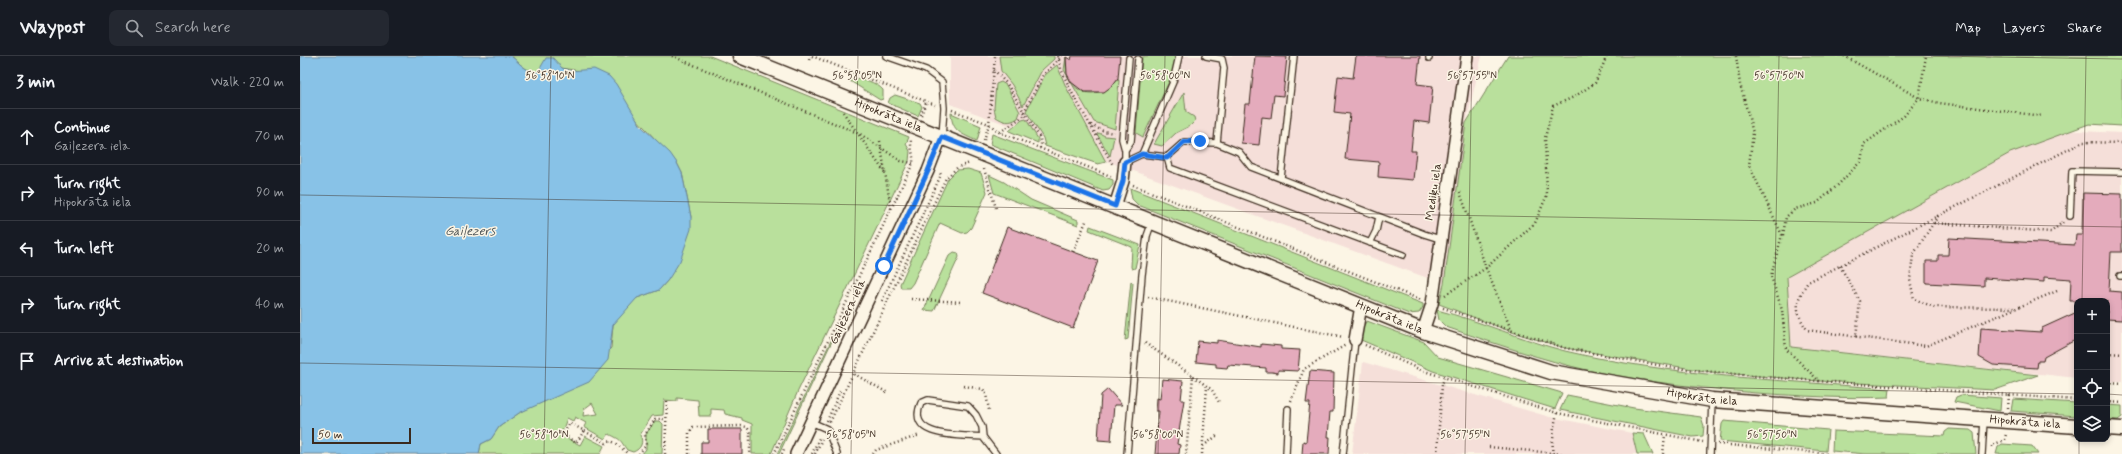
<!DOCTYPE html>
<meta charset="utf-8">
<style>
:root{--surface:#171b24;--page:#242831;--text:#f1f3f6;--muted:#9ea1a6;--line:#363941}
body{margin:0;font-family:Mynerve,sans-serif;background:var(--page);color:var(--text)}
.controls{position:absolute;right:12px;bottom:12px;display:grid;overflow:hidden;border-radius:8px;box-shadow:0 2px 6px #0003}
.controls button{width:36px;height:36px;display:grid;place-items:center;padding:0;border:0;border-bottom:1px solid var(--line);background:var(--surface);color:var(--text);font:20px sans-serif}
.scale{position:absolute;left:12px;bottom:10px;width:99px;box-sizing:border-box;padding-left:4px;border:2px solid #3b2a1e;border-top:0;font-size:11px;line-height:14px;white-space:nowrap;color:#3b2a1e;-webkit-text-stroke:3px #fcf5e5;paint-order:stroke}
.stop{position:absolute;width:12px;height:12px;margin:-9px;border:3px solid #1a73e8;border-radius:50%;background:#fff}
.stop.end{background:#1a73e8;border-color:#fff;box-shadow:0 1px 4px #0008}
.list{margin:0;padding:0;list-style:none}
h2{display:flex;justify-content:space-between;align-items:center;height:52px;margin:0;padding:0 16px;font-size:17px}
h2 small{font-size:13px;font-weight:400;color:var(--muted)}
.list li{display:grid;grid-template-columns:26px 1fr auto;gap:12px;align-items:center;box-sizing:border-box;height:56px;padding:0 16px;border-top:1px solid var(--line)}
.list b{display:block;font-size:15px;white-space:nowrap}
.list p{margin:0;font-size:13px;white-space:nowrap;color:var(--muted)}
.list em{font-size:13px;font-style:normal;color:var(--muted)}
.icon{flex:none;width:22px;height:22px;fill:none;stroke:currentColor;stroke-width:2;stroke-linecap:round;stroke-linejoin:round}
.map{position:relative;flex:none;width:1822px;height:398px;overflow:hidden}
header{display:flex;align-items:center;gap:24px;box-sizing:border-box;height:56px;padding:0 20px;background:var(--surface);border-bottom:1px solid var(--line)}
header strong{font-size:19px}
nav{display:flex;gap:22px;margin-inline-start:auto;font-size:14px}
.search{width:280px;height:36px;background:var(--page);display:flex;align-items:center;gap:10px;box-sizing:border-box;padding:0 14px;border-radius:8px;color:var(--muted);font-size:15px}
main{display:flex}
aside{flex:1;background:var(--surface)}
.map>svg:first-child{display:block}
.built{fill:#f5dfd9}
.green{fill:#b9e09c;stroke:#7a855d;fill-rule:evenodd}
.water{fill:#88c2e7;stroke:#698597}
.building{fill:#e4abbc;stroke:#3b2a1e}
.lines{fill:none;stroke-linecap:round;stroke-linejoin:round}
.service-casing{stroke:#3b2a1e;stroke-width:8}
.minor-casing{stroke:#3b2a1e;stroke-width:14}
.tertiary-casing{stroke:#3b2a1e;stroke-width:17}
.path{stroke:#3b2a1e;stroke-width:2.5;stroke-dasharray:1 3;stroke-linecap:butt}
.service{stroke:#fcf5e5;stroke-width:5.5}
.minor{stroke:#fcf5e5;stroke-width:11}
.tertiary{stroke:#fcf5e5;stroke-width:14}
.route{stroke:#1a73e8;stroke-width:5}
.ticks{fill:none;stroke:#3b2a1e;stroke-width:1;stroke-opacity:0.45}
.labels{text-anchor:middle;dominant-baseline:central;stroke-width:3;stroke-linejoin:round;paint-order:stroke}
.street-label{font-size:12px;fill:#3b2a1e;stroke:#fcf5e5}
.water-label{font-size:13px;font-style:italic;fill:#52585a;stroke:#fcf5e5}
.ticks-label{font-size:10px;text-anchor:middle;fill:#3b2a1e;stroke:#fcf5e5;stroke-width:3;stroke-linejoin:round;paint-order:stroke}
</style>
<header>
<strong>Waypost</strong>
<div class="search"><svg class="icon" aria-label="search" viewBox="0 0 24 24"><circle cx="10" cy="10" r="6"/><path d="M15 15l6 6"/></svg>Search here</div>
<nav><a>Map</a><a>Layers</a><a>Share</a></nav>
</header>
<main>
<aside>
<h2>3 min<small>Walk · 220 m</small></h2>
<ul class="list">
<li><svg class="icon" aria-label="ahead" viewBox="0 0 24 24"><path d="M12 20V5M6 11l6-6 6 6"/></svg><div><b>Continue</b><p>Gaiļezera iela</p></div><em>70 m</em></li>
<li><svg class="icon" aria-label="right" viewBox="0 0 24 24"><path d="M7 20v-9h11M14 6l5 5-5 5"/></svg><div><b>Turn right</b><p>Hipokrāta iela</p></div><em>90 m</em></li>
<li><svg class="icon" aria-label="left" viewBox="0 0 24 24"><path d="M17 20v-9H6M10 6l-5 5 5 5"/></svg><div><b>Turn left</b></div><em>20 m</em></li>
<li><svg class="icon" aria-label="right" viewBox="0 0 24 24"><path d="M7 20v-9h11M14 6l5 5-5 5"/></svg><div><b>Turn right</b></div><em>40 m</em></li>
<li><svg class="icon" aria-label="arrive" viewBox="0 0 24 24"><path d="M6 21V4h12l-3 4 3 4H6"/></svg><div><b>Arrive at destination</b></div></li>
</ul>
</aside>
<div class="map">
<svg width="1822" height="398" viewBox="0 0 1822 398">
<rect width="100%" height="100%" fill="#fcf5e5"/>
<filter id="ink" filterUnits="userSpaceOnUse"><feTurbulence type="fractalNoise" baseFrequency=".025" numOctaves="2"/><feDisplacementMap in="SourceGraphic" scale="8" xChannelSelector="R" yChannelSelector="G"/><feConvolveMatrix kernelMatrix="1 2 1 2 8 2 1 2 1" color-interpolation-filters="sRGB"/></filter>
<g filter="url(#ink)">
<!-- built -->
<path class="built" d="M650 0H1182L1166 67 1144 228 650 48Z
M1738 73 1822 77V326L1807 325V245H1777V322L1491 291 1487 221Z
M1063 306 1250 361 1332 377 1337 398H1052Z"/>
<!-- green -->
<path class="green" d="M211 0H410L609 81 606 88 610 95 609 105 498 335 471 398H452V368L442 364V362L425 358 424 354 411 353V360H399L398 344 377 342V345L364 344 363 359 352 360 340 379C344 386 341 393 333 396L327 394C319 383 323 385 309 378L305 383 284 371 286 367 275 361 273 365 267 362 261 379 280 389 285 380 304 390 300 398H179L181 388 191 383 199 371 219 357 248 343 311 292 313 269 327 250 337 242 359 234 368 224 391 161 382 117 377 107 334 60 280 15 243 9 238 16C225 16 220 7 211 0ZM292 347 298 358 283 360 284 353Z
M699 0H754V3L742 14 723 50 712 29 701 15Z
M846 0H874L876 5 874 15 843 81 836 77 842 1Z
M1208 0H1822V70L1789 68 1710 97 1487 221 1491 291 1738 319 1695 334 1519 325 1411 316 1265 292 1212 276 1139 248 1144 228 1166 67Z
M766 1C766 10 766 18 771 26 784 44 807 38 818 22L819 25 815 73 794 66 764 14Z
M757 9 766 31 806 106 798 108 745 90 743 82 726 55 745 19Z
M552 22C562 22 576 26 583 34V43L580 44 550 25Z
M701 26 706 29 720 56 718 62C709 68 704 66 696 61L694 52 696 28Z
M884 36 886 56 894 61 895 65 890 70 876 77 862 90 854 88Z
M595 39 620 47 622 51 618 60 588 47 590 42Z
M651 57 681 70 677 85C662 78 652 76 651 57Z
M726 63 738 83V87L709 75 722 64Z
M799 77 805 80 814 81 810 100 797 78Z
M692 78 813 124V129L809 134 803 135 690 88Z
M668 113 681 117 687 136 671 172 667 176 662 177 640 167 613 227 609 232H601L600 228 648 123 657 114Z
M689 119 704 126 731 144 778 164V169L694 137Z
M830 132 1123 248V251L1119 257 1109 258 838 149 832 143Z
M790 170 840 189 835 212 832 213 831 211 832 191 789 174Z
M654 196 658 197 659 201 634 255 624 254 649 200Z
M831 225 833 227 828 283 825 284Z
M1137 254C1181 265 1222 284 1265 295 1371 320 1481 324 1590 333L1589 341C1544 343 1501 340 1456 337 1401 332 1346 326 1291 315 1242 304 1194 287 1146 271L1139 264Z
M1067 265 1124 286 1138 301 1262 337 1255 353 1133 315 1061 284 1063 270Z
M539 268H540L479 398H477Z
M1267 339 1334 352 1401 361 1404 370 1403 380 1393 381 1260 354Z
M1661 339 1701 342 1700 355 1654 346 1656 341Z
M1713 343 1777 347V360L1711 355Z
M1807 349 1822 350V361L1818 364 1807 363Z
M355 365H360L363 368 362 398H342L346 393V378Z
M1424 365 1528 374 1526 395 1420 385 1422 368Z
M1649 373 1670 374 1674 377 1676 398H1566L1532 395 1533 375 1644 380 1645 376Z
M1332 377 1344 378 1353 398H1337Z
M1702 388 1732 390 1738 398H1696L1698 391Z"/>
<!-- water -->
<path class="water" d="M0 0H211C220 7 225 16 238 16L246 2H253L262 12 270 15 294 13 309 20 316 28 341 70 370 97 377 107 382 117 391 161V173L380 205 368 224 359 234 337 242 313 269 308 304 289 326 219 357 199 371 191 383 181 388 179 398H0Z"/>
<!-- building -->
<path class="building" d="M772 0H820L818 22 812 30 804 36H784L771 26 767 18 766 1 771 4Z
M955 0 987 1 983 40 974 39 971 62 962 61 959 89 941 87 945 48H950Z
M1056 0H1120L1117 28 1133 30 1129 67 1114 65 1111 95H1116L1113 124 1078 121 1079 106 1045 103 1050 58 1034 56 1038 20 1053 22Z
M1783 137 1822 138V196H1811L1809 235 1822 236V264L1807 263V245H1770L1771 223 1744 221V226L1684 222V230L1626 227V205H1638V199H1648L1649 182 1775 189 1776 179H1782Z
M707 171 798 205 773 272 682 237Z
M1777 256V283L1744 301 1743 305H1738L1737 312 1693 309 1679 301 1681 272 1741 276 1742 272Z
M917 284 961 291V288L981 290V293L1000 294 998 315 978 314V317L972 316H966V312L928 309 927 312 916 311V308L896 306 898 285 917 287Z
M1010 315 1034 317 1033 356H1030L1028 381H1030L1029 398H1002L1003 385 1006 386 1010 347H1006Z
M862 323 883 325 881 344H884L877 388 880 389 879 398H855L859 355H856L857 342 860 343Z
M808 333 822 349H814L811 385 798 384 801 339Z
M408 373H442V398H401V386H408Z"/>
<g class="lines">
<defs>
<path id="service" d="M586 0 626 14 642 26 644 52 642 81
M906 0 922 3 924 12 917 87
M829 2 822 83 825 94V106L842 98 867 101 884 86 917 87 939 96 951 111 1124 178 1140 183
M1129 2V0
M825 94 831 85 838 3
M842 98 873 26 879 0
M867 101 870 112 1103 199
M981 122 994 0
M1770 160 1772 115 1822 116
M1070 187 1076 175 1079 161
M1820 220H1822
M511 366 527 373 537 398
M683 381C661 379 605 383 621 347L628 344 668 350 676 359 682 371 683 381 696 398
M827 398 842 219 847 180 852 166
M986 398 988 353
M1043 398 1055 284
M1410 398 1412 344
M1682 398 1684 364"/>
<path id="minor" d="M815 150 823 125 825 106
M1123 275 1132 248 1167 0
M1055 284 1061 250
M496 398 628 115 641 81"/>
<g id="tertiary">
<path id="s1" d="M440 0 1123 275 1251 316 1412 344 1777 370"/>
<path d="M1807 372 1822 373"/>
</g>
</defs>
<!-- service casing -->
<use href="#service" class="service-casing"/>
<!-- minor casing -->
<use href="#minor" class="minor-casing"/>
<!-- tertiary casing -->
<use href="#tertiary" class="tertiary-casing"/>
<!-- path -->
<path class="path" d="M372 0 560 78 601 105 613 107
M512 0 635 49
M758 0 761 13 771 35 813 109
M1436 0 1440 28 1453 77 1449 109 1482 179 1471 220 1482 254 1486 293 1518 324
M1544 0 1619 42 1639 47 1742 60
M509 4 510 0
M694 14 707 28 740 82 741 88 740 92
M652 54 689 68 699 76 813 121
M543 56 585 117
M724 56 743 19 762 0
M621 59 626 46
M791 69 803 75 814 77
M700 76 725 59
M684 84 689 68 695 0
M580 85 591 153
M684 113 696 152
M833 129 1121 244
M1160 136 1186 212 1212 276
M1638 160 1613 199 1610 224 1614 243 1634 251 1714 252
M1634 167 1751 176 1763 166
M1483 179 1486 161 1495 153 1517 147 1538 129 1561 105 1564 88 1604 60 1619 42 1626 0
M773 196 787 163
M1540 210 1560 245 1556 281
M1757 235 1626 290 1507 274C1494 254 1495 245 1508 226L1783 86 1822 87
M1145 239 1186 212 1235 167 1247 139 1245 82 1253 50 1274 41 1295 27 1307 0
M848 241 1043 281
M611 243 662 246
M582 245 641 119 640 117
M1143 252 1265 292 1374 312 1465 321 1777 344
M845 287 893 320 886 398
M1065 289 1121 314 1257 357 1403 386
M1807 297 1822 298
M554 318 588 337
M893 320 912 334 920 348
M1807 327 1822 328
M664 330 683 333 686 338 689 354
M991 345 1004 313 1046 289
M1807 346 1822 347
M1708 352 1709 339
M527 365 540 335
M530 366 646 122 658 111 670 107
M284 375 276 387 263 378 270 367 306 387 311 385 317 388 328 398
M1418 388 1529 398
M903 390 918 379
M1189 391 1263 398
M1692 391V389L1705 384 1706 377
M339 398 346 389 345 379 355 363H366
M365 398 367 345
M389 398V377L393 371 441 370 447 371 450 376V398
M474 398 613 107C614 98 610 92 611 83
M482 398 484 393
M512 398 520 380
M515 398 522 383
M573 398 576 394 620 379
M902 398 907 331
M1137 398 1142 329 1144 322
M1252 398 1254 371 1257 357
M1363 398 1365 379"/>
<!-- service -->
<use href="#service" class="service"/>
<!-- minor -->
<use href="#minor" class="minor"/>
<!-- tertiary -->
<use href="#tertiary" class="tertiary"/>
</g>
</g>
<g class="lines" filter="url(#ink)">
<!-- route -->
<path class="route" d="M584 210 628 115 642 81 815 150 823 125 825 106 842 98 867 102 884 86 900 85"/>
</g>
<!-- ticks -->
<path class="ticks" d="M1631 0 1822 3M0 139 1822 171M1782 245 1786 0M0 307 1777 338M1807 338 1822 339M244 398 251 0M551 398 558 0M858 398 865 0M1165 398 1172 0M1472 398 1479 0M1779 398V383"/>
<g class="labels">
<!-- street labels -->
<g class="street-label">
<text stroke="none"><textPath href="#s1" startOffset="160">Hipokrāta iela</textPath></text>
<text transform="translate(1134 136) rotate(-82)">Mediķu iela</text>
<text transform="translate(548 256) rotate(-65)">Gaiļezera iela</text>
<text stroke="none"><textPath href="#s1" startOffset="700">Hipokrāta iela</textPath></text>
<text stroke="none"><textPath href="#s1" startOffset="1024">Hipokrāta iela</textPath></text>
<text stroke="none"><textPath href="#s1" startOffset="1348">Hipokrāta iela</textPath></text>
</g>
<!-- water labels -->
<g class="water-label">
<text x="170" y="175">Gaiļezers</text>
</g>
</g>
<g class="ticks-label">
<text x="250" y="23">56°58'10"N</text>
<text x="557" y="23">56°58'05"N</text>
<text x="865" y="23">56°58'00"N</text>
<text x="1172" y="23">56°57'55"N</text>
<text x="1479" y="23">56°57'50"N</text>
<text x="244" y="382">56°58'10"N</text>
<text x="551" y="382">56°58'05"N</text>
<text x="858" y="382">56°58'00"N</text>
<text x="1165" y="382">56°57'55"N</text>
<text x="1472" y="382">56°57'50"N</text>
</g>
</svg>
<div class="controls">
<button>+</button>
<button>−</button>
<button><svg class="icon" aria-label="locate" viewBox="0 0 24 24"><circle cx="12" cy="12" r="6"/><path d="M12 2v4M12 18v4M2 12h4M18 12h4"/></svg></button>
<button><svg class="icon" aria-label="layers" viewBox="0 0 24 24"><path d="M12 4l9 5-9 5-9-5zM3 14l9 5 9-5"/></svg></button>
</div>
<div class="scale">50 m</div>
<div class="stop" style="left:584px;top:210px"></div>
<div class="stop end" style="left:900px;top:85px"></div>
</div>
</main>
